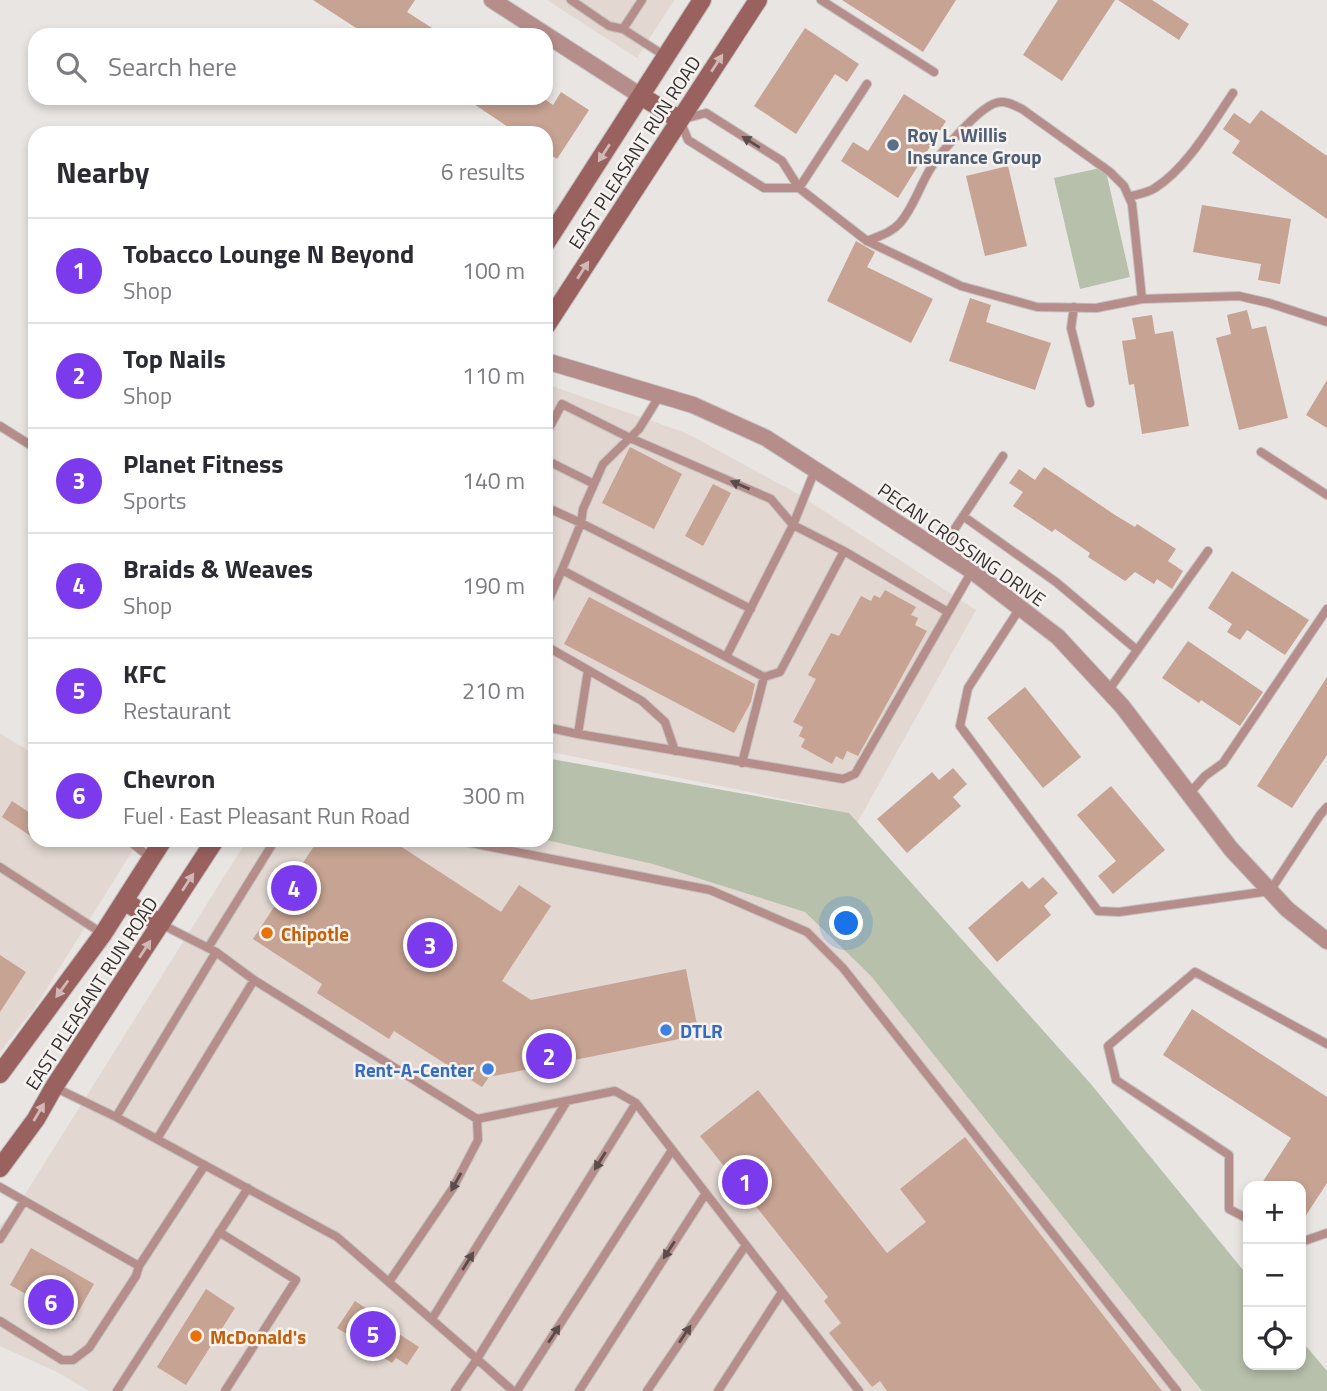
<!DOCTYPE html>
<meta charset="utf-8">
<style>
:root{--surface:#fff;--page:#f2f2f3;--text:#2b2b33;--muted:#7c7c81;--line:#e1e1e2;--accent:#7c3aed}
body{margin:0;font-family:"Titillium Web",sans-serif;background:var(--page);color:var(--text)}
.controls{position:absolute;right:21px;bottom:21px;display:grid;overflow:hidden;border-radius:14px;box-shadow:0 4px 10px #0003}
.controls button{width:63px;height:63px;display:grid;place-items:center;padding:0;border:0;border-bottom:2px solid var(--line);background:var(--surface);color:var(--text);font:35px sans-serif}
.you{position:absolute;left:847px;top:924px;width:24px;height:24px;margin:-18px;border:5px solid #fff;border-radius:50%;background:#1a73e8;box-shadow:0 0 0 10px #1a73e833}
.badge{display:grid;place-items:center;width:46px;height:46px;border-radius:50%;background:var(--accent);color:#fff;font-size:23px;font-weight:700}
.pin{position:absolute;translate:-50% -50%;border:4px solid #fff;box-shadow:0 2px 7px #0006}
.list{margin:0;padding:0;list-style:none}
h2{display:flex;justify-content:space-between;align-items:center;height:91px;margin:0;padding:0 28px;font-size:30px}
h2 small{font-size:23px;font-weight:400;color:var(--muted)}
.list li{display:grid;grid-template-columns:46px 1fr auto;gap:21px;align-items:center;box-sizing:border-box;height:105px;padding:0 28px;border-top:2px solid var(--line)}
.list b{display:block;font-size:26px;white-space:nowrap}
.list p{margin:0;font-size:23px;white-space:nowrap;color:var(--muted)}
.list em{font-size:23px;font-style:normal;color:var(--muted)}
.icon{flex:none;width:38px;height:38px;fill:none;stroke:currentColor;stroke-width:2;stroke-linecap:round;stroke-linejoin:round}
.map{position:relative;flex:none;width:1327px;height:1391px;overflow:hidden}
.search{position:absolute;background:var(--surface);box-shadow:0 4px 10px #0003;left:28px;top:28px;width:525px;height:77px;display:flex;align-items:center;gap:18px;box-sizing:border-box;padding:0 24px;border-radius:21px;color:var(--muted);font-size:26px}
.panel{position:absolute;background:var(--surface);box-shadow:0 4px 10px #0003;left:28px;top:126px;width:525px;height:721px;border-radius:21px}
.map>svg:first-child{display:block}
.built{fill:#e2d7d1}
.green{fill:#b7c0aa}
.building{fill:#c6a392}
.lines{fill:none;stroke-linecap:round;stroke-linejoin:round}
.service-casing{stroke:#c4c1bf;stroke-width:10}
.minor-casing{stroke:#c4c1bf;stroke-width:18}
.secondary-casing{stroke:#c4c1bf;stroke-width:20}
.service{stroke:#b58d8a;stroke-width:8}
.minor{stroke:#b58d8a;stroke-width:16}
.secondary{stroke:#9a625f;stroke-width:18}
.oneway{fill:#d1b8b6}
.oneway2{fill:#594c4b}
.service-dot{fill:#5c6f8a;stroke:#f6f2f0;stroke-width:2.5}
.food-dot{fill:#e8710a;stroke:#f6f2f0;stroke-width:2.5}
.shop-dot{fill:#3f7fe0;stroke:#f6f2f0;stroke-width:2.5}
.labels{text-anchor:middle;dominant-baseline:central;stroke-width:5;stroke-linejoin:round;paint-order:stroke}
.service-label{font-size:19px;font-weight:bold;fill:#4e5e75;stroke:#f6f2f0;text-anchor:start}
.street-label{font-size:19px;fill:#323030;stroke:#f6f2f0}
.food-label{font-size:19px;font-weight:bold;fill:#c56008;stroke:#f6f2f0;text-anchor:start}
.shop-label{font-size:19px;font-weight:bold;fill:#366cbe;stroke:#f6f2f0;text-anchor:start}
</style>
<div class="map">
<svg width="1327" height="1391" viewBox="0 0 1327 1391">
<rect width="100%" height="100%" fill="#e9e5e3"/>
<!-- built -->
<path class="built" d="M547 0H674L637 58Z
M546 384 686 433 798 494 976 610 856 825 818 806 546 751Z
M0 733 35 755V840H139L36 1006 0 1052Z
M247 840H546L653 864 805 912 871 976 1202 1391H89L59 1373 0 1346V1226L17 1207Z"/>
<!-- green -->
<path class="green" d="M1105 167 1130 277 1080 289 1054 178Z
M546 758 849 813 1090 1083 1248 1276V1365H1301V1340L1327 1371V1391H1202L871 976 805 912 653 864 546 840Z"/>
<!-- building -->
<path class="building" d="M313 0H415L407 12 443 35H367Z
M842 0H956L923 52Z
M1058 0H1115L1062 81 1023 55Z
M1118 0H1152L1189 24 1179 40Z
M805 28 859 64 847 82 835 74 796 134 754 106Z
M561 92 589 110 557 159 546 152V133H517L465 98H543L553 105Z
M904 94 946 121 898 198 841 161 853 142 868 151Z
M1261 110 1327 156V219L1232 153 1240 141 1223 129 1234 113 1250 124Z
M1008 166 1027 246 985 256 966 176Z
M1202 205 1291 219 1280 284 1258 280 1261 264 1193 252Z
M856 241 875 252 867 267 933 299 911 343 827 301Z
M970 298 991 305 986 322 1051 343 1035 390 949 361Z
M1247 310 1252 329 1266 326 1288 418 1239 430 1216 338 1231 334 1227 315Z
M1152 315 1155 334 1173 331 1189 426 1142 434 1134 384 1129 385 1122 341 1136 339 1132 318Z
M1327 380V428L1306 415Z
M630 447 682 474 654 529 602 503Z
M1044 467 1115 515 1135 527 1137 524 1176 549 1168 561 1183 571 1172 589 1157 579 1154 584 1135 572 1125 581 1088 557 1090 553 1055 529 1052 532 1013 506 1023 492 1009 483 1019 469 1035 480Z
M713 484 731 493 703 546 685 536Z
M1232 571 1309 620 1285 655 1247 630 1240 640 1227 632 1232 624 1208 608Z
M885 590 916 607 911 615 918 618 915 625 927 631 858 756 847 751 843 760 836 756 832 764 801 747 805 739 799 736 803 727 793 722 816 679 808 675 831 633 839 636 861 596 871 601 874 595 880 598Z
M589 597 755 684 751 702 734 733 564 644Z
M1188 641 1263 692 1240 726 1201 700 1199 703 1162 678Z
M1327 677V755L1292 808 1257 786Z
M1025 687 1081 757 1043 788 987 718Z
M953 768 967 784 953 797 961 806 907 853 877 819 932 772 939 780Z
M1111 786 1165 850 1113 894 1098 876 1116 861 1077 815Z
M12 801 35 816V839L2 817Z
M318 840H391L501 912 519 885 551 906 502 981 531 1000 686 969 699 1035 489 1077 482 1087 394 1031 389 1039 317 993 322 984 253 939Z
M1043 877 1058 893 1044 906 1051 915 997 962 968 928 1022 881 1029 889Z
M0 955 26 972 0 1012Z
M1192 1009 1327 1097V1183L1301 1223V1186H1260L1291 1138 1163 1055Z
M758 1090 887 1253 926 1222 900 1189 965 1137 1162 1391H887L880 1381 872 1387 829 1333 841 1323 824 1301 828 1297 700 1136Z
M31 1248 94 1284 73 1321 10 1285Z
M206 1289 235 1308 186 1385 157 1367Z
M355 1301 392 1325 390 1328 419 1347 407 1365 396 1358 392 1363 337 1328Z"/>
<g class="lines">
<defs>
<path id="service" d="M571 0 609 26 623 29
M642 0 623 29 665 56
M821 0 934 72
M799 188H764L688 140 680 120 706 113 782 161 799 188 867 241 961 286 1037 307 1096 308 1142 299 1239 296 1269 303 1327 322
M799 188 867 84
M1129 197C1137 194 1148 193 1155 188 1187 168 1212 124 1233 93
M867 241C879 236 891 233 900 223 913 208 919 188 929 171 939 154 978 108 996 103 1005 100 1014 105 1022 109L1110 172 1124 186 1132 204 1142 299
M1074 307 1071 328 1090 403
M0 426 35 448
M546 434 562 404 630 438 771 499 793 525 815 470
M1261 452 1327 495
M546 460 594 484
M546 507 581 523 583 509 603 464 639 429 660 395
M963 516 1056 582 1137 650
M844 551 948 612
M940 551 1003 456
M546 606 562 570
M1020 608 968 688 960 726 1098 911 1119 912 1270 891 1320 815 1327 807
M546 646 588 670 578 734 843 779 855 774 972 571
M726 657 793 525 844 551 780 672 764 677 562 570 581 523 751 609
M588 670 642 701 665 722 675 751
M1108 691 1208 551
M546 727 578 734
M742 763 764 677
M1189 794 1205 776 1223 763 1327 609
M128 840 151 858
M455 840 710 890 807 932 843 968 1177 1391
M0 867 103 934
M161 924 216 952 254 980 477 1119 615 1091 636 1103 859 1391
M208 948 275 840
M54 1087 116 1117 337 1237 477 1359 455 1391
M116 1117 216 952
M157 1139 254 980
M0 1187 139 1266 205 1165
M1248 1219 1229 1209V1155L1116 1080 1108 1046 1195 972 1327 1044
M219 1232 296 1280 225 1391
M0 1239 24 1201
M1301 1242 1327 1233
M389 1282 453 1188 478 1140 477 1119
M432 1319 567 1101
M0 1321 62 1360H73L89 1348 136 1276 139 1266
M117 1391 248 1188
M513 1391 477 1359 636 1103
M517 1391 672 1150
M579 1391 706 1193
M647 1391 746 1245
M718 1391 782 1292"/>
<path id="minor" d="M492 0 641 96
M546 361 693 405 766 438 972 571 1058 637 1122 706 1231 849 1287 909 1327 941"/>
<path id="secondary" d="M641 96 680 120
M546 243 702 0
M546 326 758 0
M124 901 161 924
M0 1074 103 934 163 840
M0 1168 36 1119 54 1087 215 840"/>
</defs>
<!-- service casing -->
<use href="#service" class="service-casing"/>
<!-- minor casing -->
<use href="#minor" class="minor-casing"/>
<!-- secondary casing -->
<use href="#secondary" class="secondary-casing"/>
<!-- service -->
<use href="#service" class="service"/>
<!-- minor -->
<use href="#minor" class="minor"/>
<!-- secondary -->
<use href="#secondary" class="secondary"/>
</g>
<!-- one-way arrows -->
<defs><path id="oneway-solid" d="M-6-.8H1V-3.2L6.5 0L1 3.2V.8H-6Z" transform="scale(1.75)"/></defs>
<g class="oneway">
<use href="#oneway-solid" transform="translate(717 63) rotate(-57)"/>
<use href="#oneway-solid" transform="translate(604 153) rotate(123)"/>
<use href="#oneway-solid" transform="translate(583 270) rotate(-57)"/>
<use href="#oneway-solid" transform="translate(188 882) rotate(-57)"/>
<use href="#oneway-solid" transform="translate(145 949) rotate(-57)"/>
<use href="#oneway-solid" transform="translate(62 989) rotate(126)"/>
<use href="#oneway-solid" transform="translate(39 1112) rotate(-59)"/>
</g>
<g class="oneway2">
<use href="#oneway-solid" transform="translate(751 142) rotate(-148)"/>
<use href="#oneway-solid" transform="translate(740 485) rotate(-157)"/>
<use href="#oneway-solid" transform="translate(600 1161) rotate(122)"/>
<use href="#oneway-solid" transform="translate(456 1182) rotate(119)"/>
<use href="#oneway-solid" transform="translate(669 1250) rotate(123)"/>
<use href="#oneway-solid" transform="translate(468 1261) rotate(-58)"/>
<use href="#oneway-solid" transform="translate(554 1334) rotate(-57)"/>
<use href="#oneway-solid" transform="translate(685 1334) rotate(-56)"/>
</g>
<!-- markers -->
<circle class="service-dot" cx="893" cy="145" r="7"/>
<g class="food-dot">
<circle cx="267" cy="933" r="7"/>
<circle cx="196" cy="1336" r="7"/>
</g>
<g class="shop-dot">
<circle cx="666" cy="1030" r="7"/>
<circle cx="488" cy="1069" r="7"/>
</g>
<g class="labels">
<!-- service labels -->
<g class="service-label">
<text x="907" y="134">Roy L. Willis<tspan x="907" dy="22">Insurance Group</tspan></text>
</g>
<!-- street labels -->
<g class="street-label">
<text transform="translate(634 152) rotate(-57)">EAST PLEASANT RUN ROAD</text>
<text transform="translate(962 544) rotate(35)">PECAN CROSSING DRIVE</text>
<text transform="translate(91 993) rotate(-57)">EAST PLEASANT RUN ROAD</text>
</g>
<!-- food labels -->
<g class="food-label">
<text x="281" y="933">Chipotle</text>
<text x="210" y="1336">McDonald's</text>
</g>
<!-- shop labels -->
<g class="shop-label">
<text x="680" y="1030">DTLR</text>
<text x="474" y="1069" text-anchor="end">Rent-A-Center</text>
</g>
</g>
</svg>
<div class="controls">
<button>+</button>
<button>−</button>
<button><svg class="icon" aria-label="locate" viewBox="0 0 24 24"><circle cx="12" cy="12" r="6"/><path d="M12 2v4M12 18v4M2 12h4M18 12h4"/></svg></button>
</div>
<div class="you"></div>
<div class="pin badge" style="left:745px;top:1182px">1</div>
<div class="pin badge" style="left:549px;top:1056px">2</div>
<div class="pin badge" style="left:430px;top:945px">3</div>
<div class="pin badge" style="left:294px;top:888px">4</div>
<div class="pin badge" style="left:373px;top:1334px">5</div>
<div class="pin badge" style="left:51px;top:1302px">6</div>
<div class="search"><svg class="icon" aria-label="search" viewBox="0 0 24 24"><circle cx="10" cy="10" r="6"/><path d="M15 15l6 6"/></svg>Search here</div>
<section class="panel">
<h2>Nearby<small>6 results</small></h2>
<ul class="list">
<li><span class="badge">1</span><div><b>Tobacco Lounge N Beyond</b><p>Shop</p></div><em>100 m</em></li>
<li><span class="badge">2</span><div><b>Top Nails</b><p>Shop</p></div><em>110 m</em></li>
<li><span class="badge">3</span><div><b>Planet Fitness</b><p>Sports</p></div><em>140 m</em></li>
<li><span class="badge">4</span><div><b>Braids &amp; Weaves</b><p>Shop</p></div><em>190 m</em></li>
<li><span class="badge">5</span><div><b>KFC</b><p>Restaurant</p></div><em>210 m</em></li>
<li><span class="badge">6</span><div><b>Chevron</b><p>Fuel · East Pleasant Run Road</p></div><em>300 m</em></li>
</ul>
</section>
</div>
